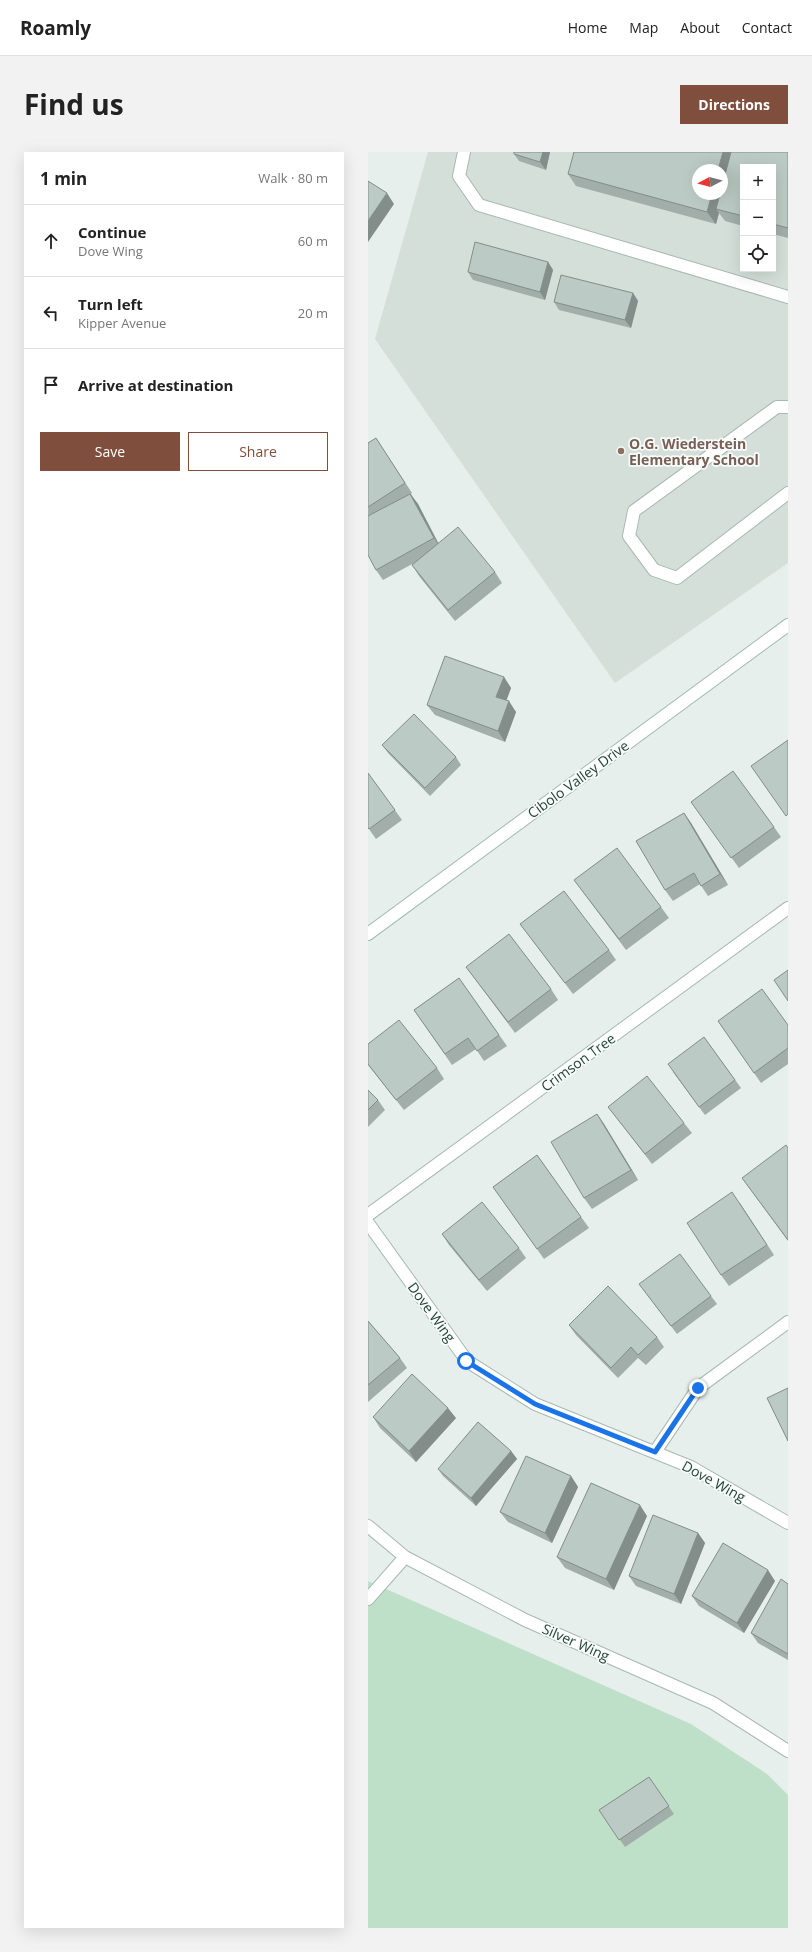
<!DOCTYPE html>
<meta charset="utf-8">
<style>
:root{--surface:#fff;--page:#f2f2f2;--text:#222;--muted:#767676;--line:#e0e0e0;--accent:#804e3d}
body{margin:0;font-family:"Open Sans",sans-serif;background:var(--page);color:var(--text)}
.controls{position:absolute;right:12px;top:12px;display:grid;overflow:hidden;border-radius:0px;box-shadow:0 4px 16px #0002}
.controls button{width:36px;height:36px;display:grid;place-items:center;padding:0;border:0;border-bottom:1px solid var(--line);background:var(--surface);color:var(--text);font:20px sans-serif}
.compass{position:absolute;left:324px;top:12px;width:36px;height:36px;border-radius:50%;background:var(--surface);box-shadow:0 4px 16px #0002;rotate:263deg}
.stop{position:absolute;width:12px;height:12px;margin:-9px;border:3px solid #1a73e8;border-radius:50%;background:#fff}
.stop.end{background:#1a73e8;border-color:#fff;box-shadow:0 1px 4px #0008}
.list{margin:0;padding:0;list-style:none}
h2{display:flex;justify-content:space-between;align-items:center;height:52px;margin:0;padding:0 16px;font-size:17px}
h2 small{font-size:13px;font-weight:400;color:var(--muted)}
.list li{display:grid;grid-template-columns:26px 1fr auto;gap:12px;align-items:center;box-sizing:border-box;height:72px;padding:0 16px;border-top:1px solid var(--line)}
.list b{display:block;font-size:15px;white-space:nowrap}
.list p{margin:0;font-size:13px;white-space:nowrap;color:var(--muted)}
.list em{font-size:13px;font-style:normal;color:var(--muted)}
.actions{display:flex;gap:8px;padding:12px 16px}
.actions a{flex:1;padding:9px 0;border:1px solid var(--accent);border-radius:0px;text-align:center;font-size:14px;color:var(--accent)}
.actions .main{background:var(--accent);color:#fff}
.icon{flex:none;width:22px;height:22px;fill:none;stroke:currentColor;stroke-width:2;stroke-linecap:round;stroke-linejoin:round}
.map{position:relative;flex:none;width:420px;height:1776px;overflow:hidden;border-radius:0px}
header{display:flex;align-items:center;gap:24px;box-sizing:border-box;height:56px;padding:0 20px;background:var(--surface);border-bottom:1px solid var(--line)}
header strong{font-size:19px}
nav{display:flex;gap:22px;margin-inline-start:auto;font-size:14px}
.intro{display:flex;align-items:center;justify-content:space-between;box-sizing:border-box;height:96px;padding:0 24px}
h1{margin:0;font-size:28px}
.button{padding:10px 18px;border-radius:0px;background:var(--accent);color:#fff;font-size:14px;font-weight:700}
main{display:flex;gap:24px;padding:0 24px}
aside{flex:1;background:var(--surface);border-radius:0px;box-shadow:0 4px 16px #0002}
.map>svg:first-child{display:block}
.built{fill:#d4dfda;fill-rule:evenodd}
.green{fill:#bfe0c8}
.lines{fill:none;stroke-linecap:round;stroke-linejoin:round}
.service-casing{stroke:#a8b8b2;stroke-width:14}
.minor-casing{stroke:#a8b8b2;stroke-width:14}
.secondary-casing{stroke:#a4bbb3;stroke-width:14}
.service{stroke:#fff;stroke-width:12}
.minor{stroke:#fff;stroke-width:12}
.secondary{stroke:#fff;stroke-width:12}
.wall{fill:#a1aea9}
.shaded-wall{fill:#838d89}
.building{fill:#bbcac4;stroke:#838d89}
.route{stroke:#1a73e8;stroke-width:5}
.education-dot{fill:#8d6e63;stroke:#f7fbf9;stroke-width:1.5}
.labels{text-anchor:middle;dominant-baseline:central;stroke-width:3.5;stroke-linejoin:round;paint-order:stroke}
.education-label{font-size:14px;font-weight:bold;fill:#785e54;stroke:#f7fbf9;text-anchor:start}
.street-label{font-size:14px;fill:#24423a;stroke:#f7fbf9}
</style>
<header>
<strong>Roamly</strong>
<nav><a>Home</a><a>Map</a><a>About</a><a>Contact</a></nav>
</header>
<div class="intro"><h1>Find us</h1><a class="button">Directions</a></div>
<main>
<aside>
<h2>1 min<small>Walk · 80 m</small></h2>
<ul class="list">
<li><svg class="icon" aria-label="ahead" viewBox="0 0 24 24"><path d="M12 20V5M6 11l6-6 6 6"/></svg><div><b>Continue</b><p>Dove Wing</p></div><em>60 m</em></li>
<li><svg class="icon" aria-label="left" viewBox="0 0 24 24"><path d="M17 20v-9H6M10 6l-5 5 5 5"/></svg><div><b>Turn left</b><p>Kipper Avenue</p></div><em>20 m</em></li>
<li><svg class="icon" aria-label="arrive" viewBox="0 0 24 24"><path d="M6 21V4h12l-3 4 3 4H6"/></svg><div><b>Arrive at destination</b></div></li>
</ul>
<div class="actions"><a class="main">Save</a><a>Share</a></div>
</aside>
<div class="map">
<svg width="420" height="1776" viewBox="0 0 420 1776">
<rect width="100%" height="100%" fill="#e6efeb"/>
<!-- built -->
<path class="built" d="M60 0H420V411L247 531 7 187ZM375 15H405V117H375ZM330 18H354V42H330Z"/>
<!-- green -->
<path class="green" d="M0 1429 323 1572 399 1622 420 1643V1776H0Z"/>
<g class="lines">
<defs>
<path id="service" d="M96 0 91 24 111 53 420 145
M420 255H409L266 359 261 384 286 418 309 426 420 341"/>
<path id="minor" d="M0 1063 420 756
M0 1071 99 1209 167 1252 323 1315 420 1371
M287 1300 330 1236 420 1170
M0 1374 37 1405 157 1468 345 1551 420 1599
M0 1447 37 1405"/>
<path id="secondary" d="M0 782 420 473"/>
</defs>
<!-- service casing -->
<use href="#service" class="service-casing"/>
<!-- minor casing -->
<use href="#minor" class="minor-casing"/>
<!-- secondary casing -->
<use href="#secondary" class="secondary-casing"/>
<!-- service -->
<use href="#service" class="service"/>
<!-- minor -->
<use href="#minor" class="minor"/>
<!-- secondary -->
<use href="#secondary" class="secondary"/>
</g>
<!-- wall -->
<path class="wall" d="M146 0H182L178 18 151 9 146 2Z
M420 0V86L405 82V15H375V74L357 69 351 61 348 72 208 34 200 22Z
M180 110 185 118 177 148 105 128 100 120Z
M265 141 270 149 263 176 191 158 186 150Z
M8 286 44 341 43 342 50 352 71 392 127 420 134 431 87 469 51 424 44 413 46 411 15 428 8 418 0 403V291Z
M136 525 143 536 138 548 148 560 137 590 67 563 59 553Z
M14 593 88 605 93 613 62 644 20 601Z
M0 621 34 668 8 687 1 677H0Z
M323 650 406 675 413 685 371 716Z
M316 661 323 671 360 733 340 744 332 732 305 749 297 738Z
M206 728 293 755 301 766 258 798Z
M152 772 241 798 248 808 205 842Z
M98 815 183 837 190 848 147 881Z
M91 826 139 894 116 909 108 897 84 913 46 858Z
M350 869 420 873V912L393 931Z
M336 885 373 936 337 963 305 920Z
M0 892 69 916 76 927 36 958 0 913Z
M0 938 10 948 17 958 0 975Z
M240 955 316 971 324 981 284 1012 248 965Z
M229 962 236 972 270 1028 224 1057 216 1046Z
M420 996V1089L374 1026Z
M169 1003 221 1076 176 1107 125 1035Z
M372 1051 406 1103 361 1134 353 1123Z
M74 1082 151 1096 158 1106 119 1139 81 1093Z
M271 1132 343 1144 349 1152 309 1182Z
M0 1169 32 1206 39 1216 0 1250Z
M201 1173 289 1185 296 1195 278 1213 270 1206 250 1226 208 1183Z
M5 1265 88 1266 48 1310 12 1276Z
M143 1299 149 1307 108 1354 75 1324 70 1317Z
M203 1324 210 1335 184 1391 140 1370 132 1360Z
M279 1364 246 1438 197 1416 189 1405Z
M330 1381 337 1391 313 1452 268 1434 261 1424Z
M407 1429 376 1481 331 1454 324 1444Z
M420 1432V1508L390 1491 383 1481Z
M281 1625 306 1662 257 1695 231 1658Z"/>
<!-- shaded-wall -->
<path class="shaded-wall" d="M175 0H182L178 18 172 10Z
M355 0H367L351 58 348 57 351 61 348 72 339 60 344 42H354V18H350Z
M19 41 26 52 0 90V69Z
M180 110 185 118 177 148 172 140Z
M265 141 270 149 263 176 257 168Z
M42 342 50 352 73 397 66 386Z
M136 525 143 536 136 555 128 545Z
M141 549 148 560 137 590 130 579Z
M316 661 323 671 360 733 352 722Z
M229 962 236 972 270 1028 263 1018Z
M80 1256 88 1266 48 1310 41 1299Z
M143 1299 149 1307 108 1354 103 1346Z
M203 1324 210 1335 184 1391 177 1381Z
M272 1353 279 1364 246 1438 238 1427Z
M330 1381 337 1391 313 1452 306 1442Z
M400 1418 407 1429 376 1481 369 1471Z"/>
<!-- building -->
<path class="building" d="M146 0H175L172 10 146 2Z
M206 0H355L350 18H330V42H344L339 60 200 22Z
M363 0H420V76L405 72V15H375V64L348 57 352 42H354V34Z
M0 29 19 41 0 69Z
M107 90 180 110 172 140 100 120Z
M193 123 265 141 257 168 186 150Z
M8 286 37 331 0 355V291Z
M42 342 66 386 8 418 0 403V364Z
M90 375 127 420 80 458 44 413Z
M77 504 136 525 128 545 141 549 130 579 59 553Z
M46 562 88 605 57 636 14 593Z
M420 588V662L418 664 383 614Z
M365 619 406 675 363 706 323 650Z
M0 621 27 658 1 677 0 676Z
M316 661 352 722 333 734 326 721 297 738 268 689Z
M249 696 293 755 251 787 206 728Z
M196 739 241 798 197 831 152 772Z
M141 782 183 837 140 870 98 815Z
M420 818V849L406 828Z
M91 826 131 883 109 899 100 886 77 902 46 858Z
M394 837 420 873V896L386 921 350 869Z
M31 868 69 916 28 948 0 912V892Z
M336 885 367 928 331 955 300 912Z
M279 924 316 971 277 1002 240 955Z
M0 938 10 948 0 958Z
M229 962 263 1018 216 1046 183 990Z
M418 993 420 996V1088L374 1026Z
M169 1003 213 1065 169 1097 125 1035Z
M364 1040 399 1093 353 1123 319 1071Z
M114 1050 151 1096 111 1128 74 1082Z
M312 1102 343 1144 303 1174 271 1132Z
M240 1134 289 1185 270 1203 263 1195 243 1216 201 1173Z
M0 1169 32 1206 0 1233Z
M44 1222 80 1256 41 1299 5 1265Z
M420 1236V1289L399 1246Z
M110 1270 143 1299 103 1346 70 1317Z
M158 1304 203 1324 177 1381 132 1360Z
M223 1331 272 1353 238 1427 189 1405Z
M285 1363 330 1381 306 1442 261 1424Z
M355 1391 400 1418 369 1471 324 1444Z
M413 1427 420 1432V1502L383 1481Z
M281 1625 301 1654 251 1688 231 1658Z"/>
<g class="lines">
<!-- route -->
<path class="route" d="M98 1209 167 1252 287 1300 330 1236"/>
</g>
<!-- markers -->
<circle class="education-dot" cx="253" cy="299" r="4"/>
<g class="labels">
<!-- education labels -->
<g class="education-label">
<text x="261" y="291">O.G. Wiederstein<tspan x="261" dy="16">Elementary School</tspan></text>
</g>
<!-- street labels -->
<g class="street-label">
<text transform="translate(210 627) rotate(-36)">Cibolo Valley Drive</text>
<text transform="translate(210 910) rotate(-36)">Crimson Tree</text>
<text transform="translate(64 1160) rotate(54)">Dove Wing</text>
<text transform="translate(346 1329) rotate(29)">Dove Wing</text>
<text transform="translate(208 1490) rotate(24)">Silver Wing</text>
</g>
</g>
</svg>
<div class="controls">
<button>+</button>
<button>−</button>
<button><svg class="icon" aria-label="locate" viewBox="0 0 24 24"><circle cx="12" cy="12" r="6"/><path d="M12 2v4M12 18v4M2 12h4M18 12h4"/></svg></button>
</div>
<svg class="compass" viewBox="-18 -18 36 36"><path d="M0-13l5 13h-10z" fill="#e53935"/><path d="M0 13l5-13h-10z" fill="#767676"/></svg>
<div class="stop" style="left:98px;top:1209px"></div>
<div class="stop end" style="left:330px;top:1236px"></div>
</div>
</main>
